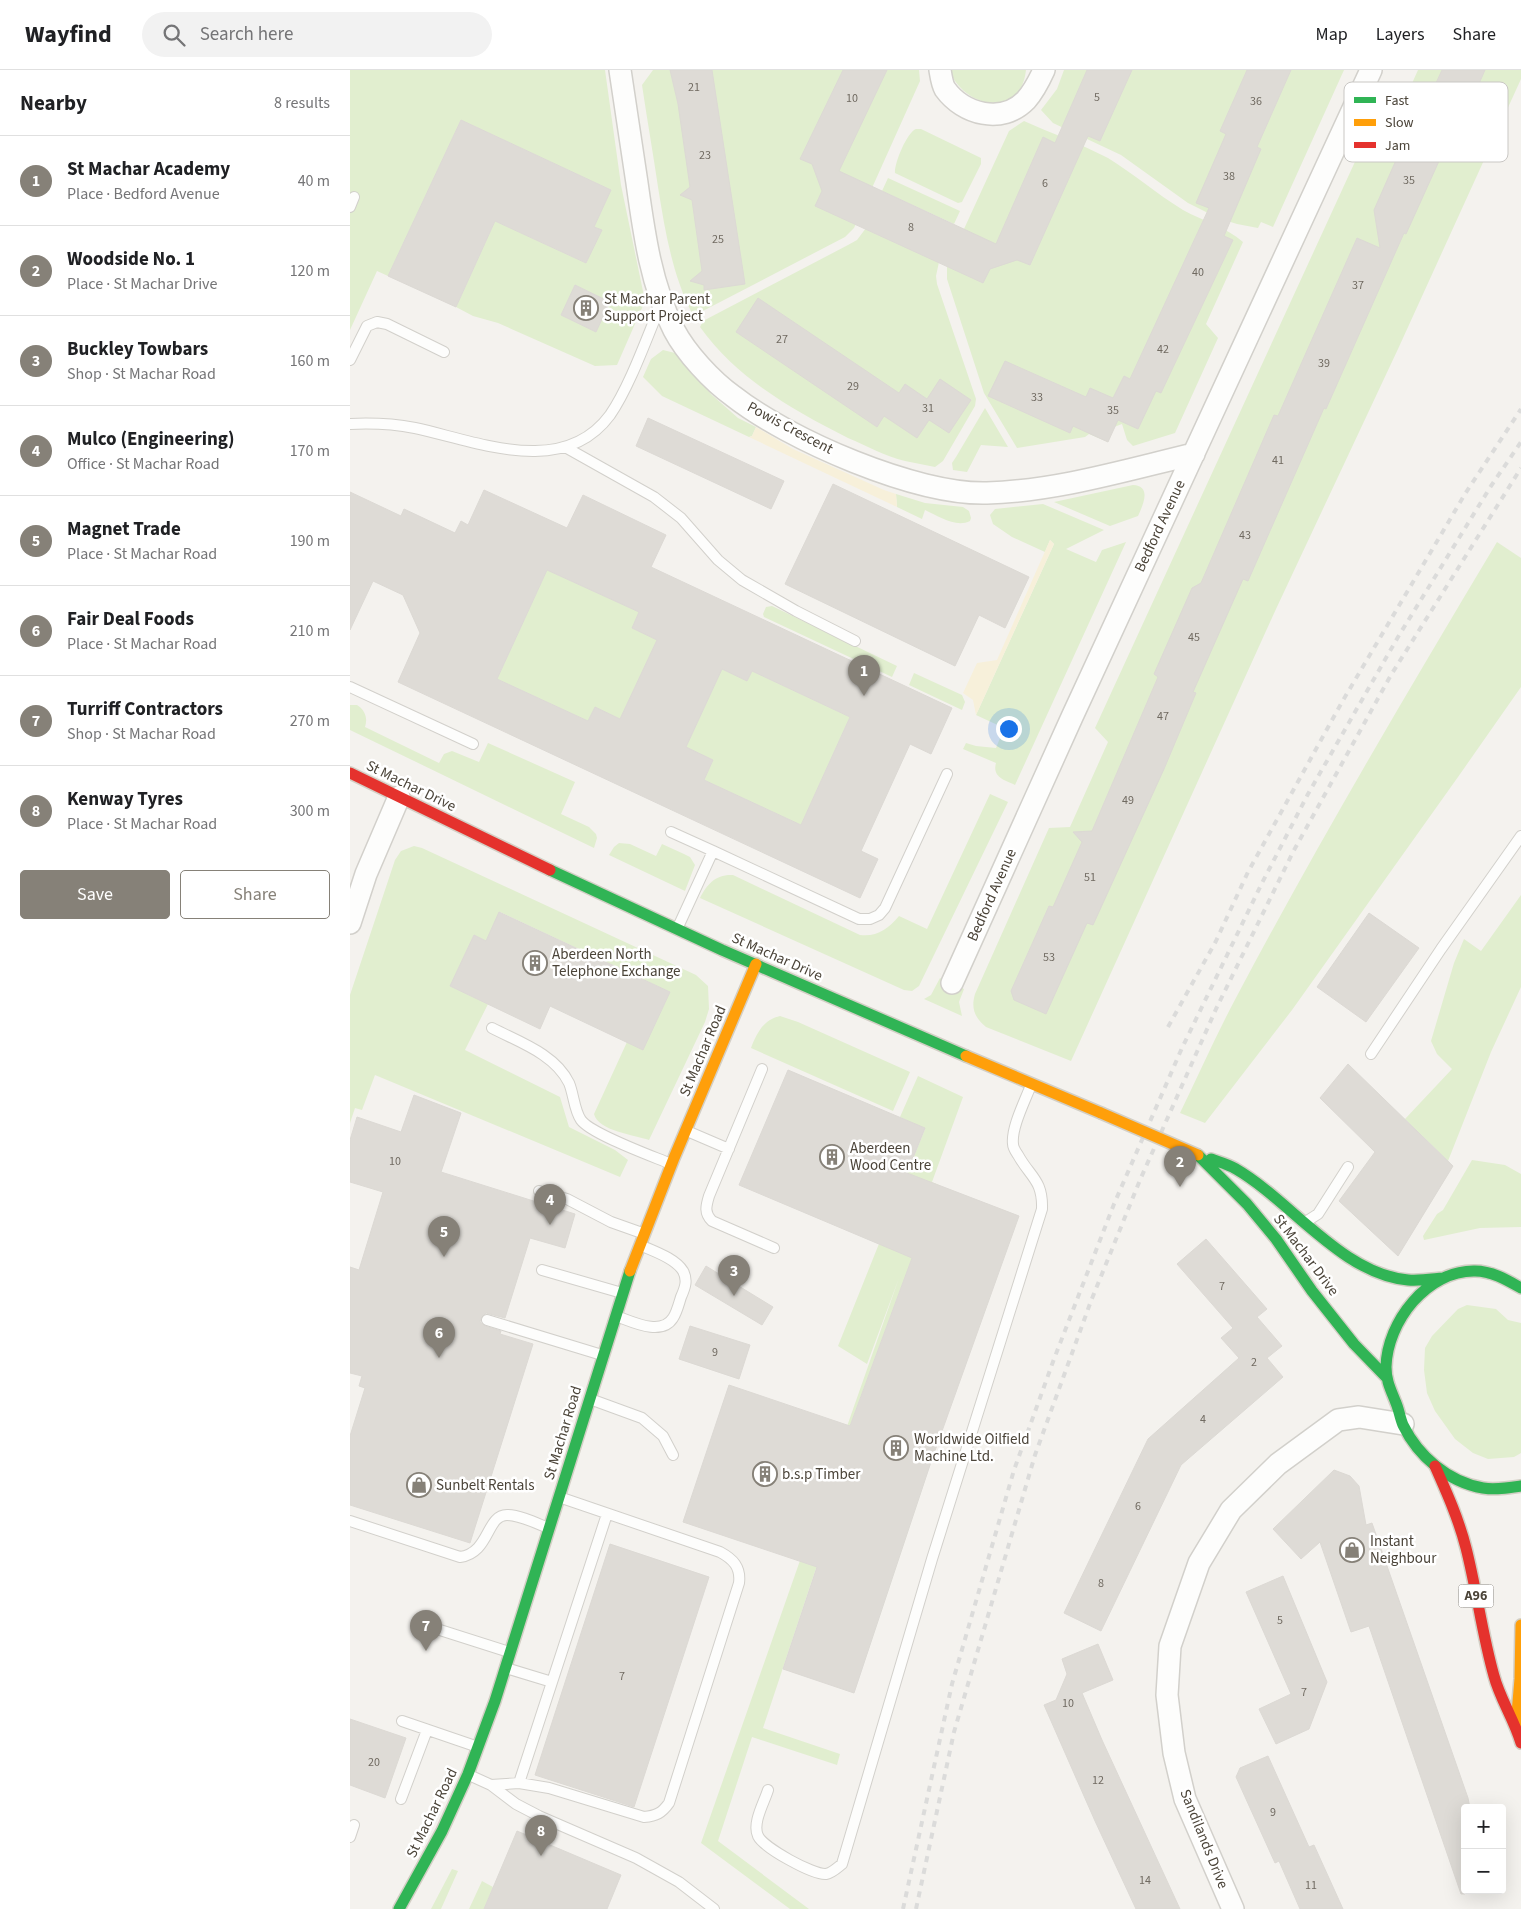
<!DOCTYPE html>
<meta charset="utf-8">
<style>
:root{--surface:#fff;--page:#f2f2f2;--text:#202124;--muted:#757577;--line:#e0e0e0;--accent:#868178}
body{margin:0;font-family:"Source Sans 3",sans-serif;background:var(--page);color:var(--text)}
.controls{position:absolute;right:15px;bottom:15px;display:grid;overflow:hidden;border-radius:5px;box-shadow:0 5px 20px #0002}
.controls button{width:45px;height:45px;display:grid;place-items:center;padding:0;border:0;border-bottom:1px solid var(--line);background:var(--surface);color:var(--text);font:25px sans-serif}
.you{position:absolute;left:658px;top:658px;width:18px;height:18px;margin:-12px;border:4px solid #fff;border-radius:50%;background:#1a73e8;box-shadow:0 0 0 8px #1a73e833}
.badge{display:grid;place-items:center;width:32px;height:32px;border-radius:50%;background:var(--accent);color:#fff;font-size:16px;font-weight:700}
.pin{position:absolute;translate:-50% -41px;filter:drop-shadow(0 1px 2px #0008)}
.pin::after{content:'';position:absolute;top:26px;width:18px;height:15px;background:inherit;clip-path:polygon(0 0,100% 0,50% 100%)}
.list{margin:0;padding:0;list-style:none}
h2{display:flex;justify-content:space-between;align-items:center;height:65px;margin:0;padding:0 20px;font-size:21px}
h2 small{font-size:16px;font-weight:400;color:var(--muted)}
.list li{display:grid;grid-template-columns:32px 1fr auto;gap:15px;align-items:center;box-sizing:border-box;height:90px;padding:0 20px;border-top:1px solid var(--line)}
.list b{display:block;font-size:19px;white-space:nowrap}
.list p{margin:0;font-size:16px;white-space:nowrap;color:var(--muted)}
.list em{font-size:16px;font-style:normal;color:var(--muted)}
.actions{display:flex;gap:10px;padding:15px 20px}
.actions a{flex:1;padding:11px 0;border:1px solid var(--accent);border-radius:5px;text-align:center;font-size:18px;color:var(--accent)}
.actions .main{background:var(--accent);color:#fff}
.icon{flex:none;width:28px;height:28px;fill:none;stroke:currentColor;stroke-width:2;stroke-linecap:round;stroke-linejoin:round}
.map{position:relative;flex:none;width:1171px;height:1839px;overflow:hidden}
header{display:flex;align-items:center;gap:30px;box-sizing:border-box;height:70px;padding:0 25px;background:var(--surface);border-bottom:1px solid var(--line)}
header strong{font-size:24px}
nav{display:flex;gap:28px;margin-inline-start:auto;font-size:18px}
.search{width:350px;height:45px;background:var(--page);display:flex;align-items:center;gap:12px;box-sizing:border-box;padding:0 18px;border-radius:28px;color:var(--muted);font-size:19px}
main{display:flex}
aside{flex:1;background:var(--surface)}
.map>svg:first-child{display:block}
.green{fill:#e1eecf;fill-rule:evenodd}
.sand{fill:#f7f0da}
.building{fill:#dedbd6;stroke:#dcd9d4;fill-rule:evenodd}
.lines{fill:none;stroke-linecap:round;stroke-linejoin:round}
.lane-casing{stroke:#d2d0cb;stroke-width:12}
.street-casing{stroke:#d2d0cb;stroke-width:24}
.fast-casing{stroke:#d3cfc5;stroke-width:14}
.slow-casing{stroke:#d3cfc5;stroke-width:14}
.jam-casing{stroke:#d3cfc5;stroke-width:14}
.lane{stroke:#fdfdfc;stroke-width:10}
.street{stroke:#fdfdfc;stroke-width:21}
.fast{stroke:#30b455;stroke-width:11}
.slow{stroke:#ff9f0a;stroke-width:11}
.jam{stroke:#e5322d;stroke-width:11}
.rail{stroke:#dbdbda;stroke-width:4;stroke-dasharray:6 6;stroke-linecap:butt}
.slow-bridge-casing{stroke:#d3cfc5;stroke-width:14;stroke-linecap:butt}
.slow-bridge{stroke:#ff9f0a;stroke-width:11}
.labels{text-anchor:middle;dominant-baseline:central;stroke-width:5;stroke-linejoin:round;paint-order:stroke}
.number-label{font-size:12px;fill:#706a61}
.shield{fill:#fff;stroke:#817c74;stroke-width:1}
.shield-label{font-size:14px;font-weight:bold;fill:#4b4439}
.poi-label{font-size:15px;fill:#4b4439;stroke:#fff;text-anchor:start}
.street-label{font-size:15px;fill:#4b4439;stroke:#fff}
.key{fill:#fff;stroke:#c9c7c4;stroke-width:1}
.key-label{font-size:14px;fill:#4b4439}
</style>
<header>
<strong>Wayfind</strong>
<div class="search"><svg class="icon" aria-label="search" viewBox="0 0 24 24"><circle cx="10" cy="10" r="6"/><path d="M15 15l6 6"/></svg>Search here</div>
<nav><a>Map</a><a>Layers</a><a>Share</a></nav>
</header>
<main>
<aside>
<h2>Nearby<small>8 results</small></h2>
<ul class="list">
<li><span class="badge">1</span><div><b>St Machar Academy</b><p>Place · Bedford Avenue</p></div><em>40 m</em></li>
<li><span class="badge">2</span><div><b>Woodside No. 1</b><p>Place · St Machar Drive</p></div><em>120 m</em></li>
<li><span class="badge">3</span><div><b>Buckley Towbars</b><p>Shop · St Machar Road</p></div><em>160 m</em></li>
<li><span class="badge">4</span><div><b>Mulco (Engineering)</b><p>Office · St Machar Road</p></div><em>170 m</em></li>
<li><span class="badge">5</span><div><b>Magnet Trade</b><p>Place · St Machar Road</p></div><em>190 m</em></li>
<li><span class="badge">6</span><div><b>Fair Deal Foods</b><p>Place · St Machar Road</p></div><em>210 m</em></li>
<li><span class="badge">7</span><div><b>Turriff Contractors</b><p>Shop · St Machar Road</p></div><em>270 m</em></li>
<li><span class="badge">8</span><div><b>Kenway Tyres</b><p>Place · St Machar Road</p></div><em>300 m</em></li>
</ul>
<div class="actions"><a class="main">Save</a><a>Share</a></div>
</aside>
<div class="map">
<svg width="1171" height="1839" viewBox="0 0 1171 1839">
<rect width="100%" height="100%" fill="#f4f2ee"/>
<!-- green -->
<path class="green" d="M0 0H255L271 115 295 231 267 295 245 296 148 253 123 246 106 237 145 151 236 193 251 160 244 157 261 120 111 50 38 206 27 201 0 260ZM225 215 260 232 246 262 211 245Z
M303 0H569L570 11 504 158 495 167 347 244 342 243C322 204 315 160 308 117 303 83 297 49 292 15Z
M600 0H676C675 8 673 16 668 22 648 47 607 26 600 0Z
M714 0H994L923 157 911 152 908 158 887 154 868 148 838 133 771 85 703 53 691 40 707 19Z
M1068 0H1171V9L1048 279 926 539 721 991 636 957C624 947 621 938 625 924L699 758 720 757 758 672 745 658 1037 22 1059 20Z
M674 51C701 63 731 74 758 88 784 104 807 124 833 140 853 151 876 157 893 172L856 254 868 268 825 363 783 376 777 370 772 354 764 357 758 372 739 364 735 367 667 378 634 323 597 209V196L659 61Z
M566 59H571L631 88V94L612 132 608 133 545 103C544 94 557 62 566 59Z
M538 108 610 141 604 154 532 121Z
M516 158 589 192 586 206 587 214 626 329 625 336 593 391 585 397C575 395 565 393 555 391 535 386 517 376 498 368 443 340 387 309 350 257L353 251 498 175 507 170Z
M313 280 325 283 362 325 388 348 406 357 402 366 399 367 312 326 293 307 301 289Z
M635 338 658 377 631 375 617 402 603 400 602 393 606 387Z
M783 415C802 416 793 435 788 446L760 456 704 432Z
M546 424 575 433 613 437 619 441 621 448 620 451C606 458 588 446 575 440L572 449 547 437Z
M693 434 754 460 716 479 746 492 752 480 776 472 665 715C654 710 642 707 646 693L613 679 616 673 626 676 646 678 654 658 626 645 704 474 700 470 695 482 662 467 643 454 640 445 645 439Z
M1147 472 1171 488V617L1108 707 942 940 855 1053 830 1043C849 1004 867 963 888 924 969 771 1058 621 1147 472Z
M197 500 289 542 282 558 307 570 270 649 245 637 238 651 147 609Z
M422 536 547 596 542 607 414 547 413 544 416 537Z
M372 599 397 611 402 601 500 647 451 755 354 710 363 690 336 677Z
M564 603 612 625 615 632 612 640 559 615Z
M0 635H7C15 640 18 648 15 657L89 693 94 684 102 681 129 692 138 673 225 712 211 744 239 757 246 764 247 768 244 778 0 660Z
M640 724 658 732 569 916 562 921 554 920 350 828C357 814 366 804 383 805L510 865C527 867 538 859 549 846L577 859Z
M269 773 280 774 306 786 312 774 334 784 340 787 345 795 335 821 259 785 264 777Z
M64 776 72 778 346 905 358 916 359 939 355 952 299 1070C285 1065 248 1061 244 1044L277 972 293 979 320 922 150 842 136 871 124 865 100 916 138 934 115 980 210 1027 219 1057 265 1080 278 1090 270 1107 25 1005 12 1040 5 1038 0 1053V925L45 790 51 781Z
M1171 825V917L1141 982 1098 1091 1055 1049 1102 999 1087 984 1081 971 1104 893 1114 869 1131 881Z
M590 908 614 919 609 932 612 946 574 929 581 925Z
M430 946 448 952 560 1002 543 1041 401 978C407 963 413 950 430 946Z
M568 1006 613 1027 582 1112 589 1115 498 1361 510 1366 413 1658 490 1684 487 1695 402 1667 368 1771 459 1839H440L351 1773 549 1208 517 1294 488 1276 575 1059 550 1047Z
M1122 1090 1155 1095 1171 1104V1157L1130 1158 1074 1170 1073 1166 1087 1144 1093 1140Z
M1117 1235 1146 1239 1158 1250 1171 1253V1383L1164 1387 1138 1389 1123 1383 1105 1369 1085 1341 1077 1323 1074 1300 1075 1278 1082 1266 1108 1239Z
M102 1799 108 1801 91 1839H81Z
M132 1811 143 1817 134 1839H119Z"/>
<!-- sand -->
<path class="sand" d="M406 357 443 379 534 420 546 424 547 437 399 367 402 366Z
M700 470 704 474 626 645 623 630 613 623 627 593 647 590Z"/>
<!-- building -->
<path class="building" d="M320 0H362L395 214 354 220V215L340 211 352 201 342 130 330 125 340 117 328 34Z
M493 0H537L489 101 646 174 693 67 705 73 737 0H782L750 71 738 66 680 195 667 190 640 199 633 213 465 136 472 121 462 94 450 89Z
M897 0H941L907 77 911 79 874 166 883 170 811 323 806 321 788 359 768 350 758 372 723 356 720 363 638 326 655 291 736 327 740 318 763 328 774 306 780 309 859 138 846 133 876 64 870 61Z
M1092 0H1135L1099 82 1094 80 1056 164 1054 163 976 339 974 338 898 511 893 509 843 622 846 623 814 699 743 855 737 853 696 944 664 930 661 921 699 836 703 837 732 772 723 762 742 761 808 607 804 604 842 518 851 513 924 345 928 346 1007 168 1030 178 1024 140 1058 63 1062 65Z
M111 50 261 120 244 157 252 160 236 193 145 151 106 237 38 206Z
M225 215 260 232 246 262 211 245Z
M408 228 549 323 555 314 577 329 590 309 621 330 599 363 579 350 567 368 534 346 527 357 386 262Z
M298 348 434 411 421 439 286 376Z
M483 414 679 507 655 558 629 545 605 596 435 514Z
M134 420 217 458 233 425 316 465 301 497 602 638 581 684 560 674 511 781 528 789 510 828 48 612 70 563 53 525 23 511 0 560V422L51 446 54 439 105 463 111 451 118 455ZM197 500 289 542 282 558 307 570 270 649 245 637 238 651 147 609ZM372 599 397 611 402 601 500 647 451 755 354 710 363 690 336 677Z
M149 842 320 922 293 980 200 936 190 959 100 916 124 865 136 871Z
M1019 843 1069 878 1016 952 967 917Z
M998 994 1103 1096 1048 1186 989 1131 1025 1082 970 1028Z
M438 1000 575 1058 557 1103 669 1146 582 1389 504 1623 433 1599 467 1497 333 1452 379 1315 500 1356 562 1188 389 1115Z
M64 1025 111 1043 91 1102 225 1144 215 1178 180 1168 155 1248 136 1243 131 1248 130 1252 135 1256 151 1261 150 1264 183 1274 120 1473 0 1435V1366L15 1318 9 1316 12 1306 0 1303V1197L9 1200 33 1122 0 1112V1070L7 1047 51 1062Z
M856 1169 917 1239 907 1247 932 1276 917 1288 933 1307 831 1395 751 1561 714 1543 798 1369 889 1288 871 1268 883 1258 827 1194Z
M356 1196 423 1237 412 1255 345 1215Z
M340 1256 400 1275 389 1309 329 1289Z
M984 1400 1000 1406 1009 1416 1016 1455 1022 1453 1118 1728 1120 1738H1115V1824H1111L1019 1556 1001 1562 970 1472 951 1489 923 1459Z
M260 1474 359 1507 284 1737 185 1705Z
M933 1506 977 1612 959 1659 926 1674 909 1639 941 1624 896 1522Z
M748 1574 763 1610 732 1623 752 1670 830 1839H786L745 1751 694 1635 706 1630 717 1604 712 1589Z
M0 1649 56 1668 35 1728 0 1715Z
M918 1686 959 1777 964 1775 993 1839H950L929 1791 925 1793 886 1707 890 1698Z
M167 1761 271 1805 257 1839H134Z"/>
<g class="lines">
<defs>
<path id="lane" d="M0 137 4 127
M0 290 17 256 27 252 37 254 94 282
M0 354C21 353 44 354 65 358 126 371 213 409 260 345 280 316 297 267 311 234
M215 377 304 427 331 448 368 490 392 510 446 541 505 571
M0 617 123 674
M321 762 363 781
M328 857 363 781 509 849H520L529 845 535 838 597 704
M142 958C169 972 205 984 219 1013 224 1025 224 1040 231 1050 241 1064 302 1086 321 1094
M1021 984 1091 879 1171 766
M412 999 359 1126C356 1136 354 1143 362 1151L424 1178
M337 1061 379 1079
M189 1121 217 1129 261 1152 292 1163
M957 1151 968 1144 998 1097
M192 1200 272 1223
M266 1246C281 1251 311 1267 323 1248 327 1242 329 1233 331 1227 335 1218 338 1210 333 1201 325 1188 303 1181 290 1175
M137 1250 252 1285
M240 1329 292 1348 313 1366 323 1385
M0 1451 110 1487C140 1483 136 1445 157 1445 170 1445 186 1453 198 1458
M68 1553 159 1582
M156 1598 202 1612
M52 1651 128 1677
M119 1705 141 1715 166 1734 189 1746 286 1788 329 1812 364 1839
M169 1713 257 1444
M141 1715 169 1713 199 1718 294 1747C306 1746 312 1743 319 1733L389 1513C391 1497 383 1489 370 1482L209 1427
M418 1720C414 1733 402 1753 408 1766 414 1778 463 1805 476 1804 482 1803 487 1798 492 1794L582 1489 692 1139C693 1110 680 1107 668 1085 666 1082 663 1078 663 1074 661 1058 675 1031 681 1015
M51 1729 77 1660
M0 1767 4 1755"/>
<path id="street" d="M270 0C276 38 281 75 287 113 294 163 301 215 324 260 336 283 362 311 383 326 439 370 566 425 637 423 707 421 776 400 844 384
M590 0C591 6 592 14 595 19 613 44 652 55 676 30 684 21 689 11 694 0
M0 853 16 804 49 727
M602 913 722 647 1021 0
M883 1839 835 1729 824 1683 817 1625 820 1576 849 1493 881 1440 928 1394 988 1350 1009 1347 1053 1354"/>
<path id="fast" d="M200 800 372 880 616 986
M848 1085 897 1134 926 1169 962 1221 1004 1274 1036 1307
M861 1089C869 1092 878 1094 886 1099 941 1131 992 1204 1058 1210 1070 1211 1082 1209 1093 1208
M1171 1218C1157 1210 1142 1201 1125 1201 1077 1200 1037 1252 1036 1297 1036 1311 1041 1320 1046 1333 1049 1340 1050 1348 1053 1355 1068 1386 1098 1412 1133 1418 1146 1420 1158 1418 1171 1416
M49 1839 92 1761 118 1704 145 1631 280 1201"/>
<path id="slow" d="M616 986 751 1043
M280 1201 324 1088 406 894
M1166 1655 1170 1609 1171 1555"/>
<path id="jam" d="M0 703 200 800
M1085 1396C1097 1423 1109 1450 1116 1478 1127 1521 1132 1564 1144 1606 1150 1629 1164 1649 1171 1673"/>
</defs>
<!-- lane casing -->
<use href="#lane" class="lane-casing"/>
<!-- street casing -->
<use href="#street" class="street-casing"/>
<!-- fast casing -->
<use href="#fast" class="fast-casing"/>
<!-- slow casing -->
<use href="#slow" class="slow-casing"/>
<!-- jam casing -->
<use href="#jam" class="jam-casing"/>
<!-- lane -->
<use href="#lane" class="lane"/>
<!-- street -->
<use href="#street" class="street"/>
<!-- fast -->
<use href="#fast" class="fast"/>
<!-- slow -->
<use href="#slow" class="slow"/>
<!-- jam -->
<use href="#jam" class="jam"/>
<!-- rail -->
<path class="rail" d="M818 957 866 871 898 802 992 632 1115 424 1171 339
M553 1839 602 1614 664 1400 704 1289 764 1134 832 978 912 813 958 724 1048 567 1141 416 1171 372
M566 1839 604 1662 685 1385 741 1231 790 1110 866 939 943 782 1041 605 1171 398"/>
<defs>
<path id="slow-bridge" d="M751 1043 848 1085"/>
</defs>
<!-- slow-bridge casing -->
<use href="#slow-bridge" class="slow-bridge-casing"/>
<!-- slow-bridge -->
<use href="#slow-bridge" class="slow-bridge"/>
</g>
<!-- icons -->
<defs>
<symbol id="building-ring" viewBox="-11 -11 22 22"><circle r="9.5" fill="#fff" stroke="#868178" stroke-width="1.5"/><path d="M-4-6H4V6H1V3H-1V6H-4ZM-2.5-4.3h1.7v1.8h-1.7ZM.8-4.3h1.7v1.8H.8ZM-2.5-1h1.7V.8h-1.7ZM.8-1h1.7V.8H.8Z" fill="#868178"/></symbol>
<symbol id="shop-ring" viewBox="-11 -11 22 22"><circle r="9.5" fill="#fff" stroke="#868178" stroke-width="1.5"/><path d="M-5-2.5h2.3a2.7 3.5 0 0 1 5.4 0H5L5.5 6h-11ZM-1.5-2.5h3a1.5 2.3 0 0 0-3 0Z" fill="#868178"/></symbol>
</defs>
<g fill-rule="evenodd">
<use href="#building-ring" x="222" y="224" width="28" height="28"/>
<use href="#building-ring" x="171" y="879" width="28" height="28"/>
<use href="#building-ring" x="468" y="1073" width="28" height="28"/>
<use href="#building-ring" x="532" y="1364" width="28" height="28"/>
<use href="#building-ring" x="401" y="1390" width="28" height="28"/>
<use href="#shop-ring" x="55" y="1401" width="28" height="28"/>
<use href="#shop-ring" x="988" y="1466" width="28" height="28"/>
</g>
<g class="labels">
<!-- number labels -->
<g class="number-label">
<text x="344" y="17">21</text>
<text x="747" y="27">5</text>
<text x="502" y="28">10</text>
<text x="906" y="31">36</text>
<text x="355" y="85">23</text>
<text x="879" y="106">38</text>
<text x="1059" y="110">35</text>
<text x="695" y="113">6</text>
<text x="561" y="157">8</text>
<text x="368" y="169">25</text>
<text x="848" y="202">40</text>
<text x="1008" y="215">37</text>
<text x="432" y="269">27</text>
<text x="813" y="279">42</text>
<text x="974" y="293">39</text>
<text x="503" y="316">29</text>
<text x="687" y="327">33</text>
<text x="578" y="338">31</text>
<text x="763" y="340">35</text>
<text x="928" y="390">41</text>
<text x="895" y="465">43</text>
<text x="844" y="567">45</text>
<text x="813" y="646">47</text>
<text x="778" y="730">49</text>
<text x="740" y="807">51</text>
<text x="699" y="887">53</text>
<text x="45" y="1091">10</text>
<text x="872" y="1216">7</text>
<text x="365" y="1282">9</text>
<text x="904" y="1292">2</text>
<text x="853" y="1349">4</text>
<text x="788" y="1436">6</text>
<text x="751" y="1513">8</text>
<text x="930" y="1550">5</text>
<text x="272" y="1606">7</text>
<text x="954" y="1622">7</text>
<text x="718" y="1633">10</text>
<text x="24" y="1692">20</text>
<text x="748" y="1710">12</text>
<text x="923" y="1742">9</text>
<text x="795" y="1810">14</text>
<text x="961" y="1815">11</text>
</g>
<!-- shield labels -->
<rect class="shield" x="1108.5" y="1514.5" width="35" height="23" rx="4"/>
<g class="shield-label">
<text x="1126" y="1526">A96</text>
</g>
<!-- poi labels -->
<g class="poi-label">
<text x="254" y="229">St Machar Parent<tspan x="254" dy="17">Support Project</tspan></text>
<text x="202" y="884">Aberdeen North<tspan x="202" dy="17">Telephone Exchange</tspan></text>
<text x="500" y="1078">Aberdeen<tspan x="500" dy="17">Wood Centre</tspan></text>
<text x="564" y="1369">Worldwide Oilfield<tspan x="564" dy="17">Machine Ltd.</tspan></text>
<text x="432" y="1404">b.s.p Timber</text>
<text x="86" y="1415">Sunbelt Rentals</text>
<text x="1020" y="1471">Instant<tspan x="1020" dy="17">Neighbour</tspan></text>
</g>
<!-- street labels -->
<g class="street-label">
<text transform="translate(440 358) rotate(28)">Powis Crescent</text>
<text transform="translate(810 456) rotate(-65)">Bedford Avenue</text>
<text transform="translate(61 716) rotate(26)">St Machar Drive</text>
<text transform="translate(642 825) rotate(-66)">Bedford Avenue</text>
<text transform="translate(427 887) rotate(24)">St Machar Drive</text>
<text transform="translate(353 981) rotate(-67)">St Machar Road</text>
<text transform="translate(956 1185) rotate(53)">St Machar Drive</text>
<text transform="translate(213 1363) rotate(-73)">St Machar Road</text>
<text transform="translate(82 1743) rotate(-64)">St Machar Road</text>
<text transform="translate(854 1769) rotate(68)">Sandilands Drive</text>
</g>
</g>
<!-- legend -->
<rect x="994" y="12" width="164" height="80" rx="8" class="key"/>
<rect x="1004" y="27" width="22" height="6" fill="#30b455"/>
<rect x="1004" y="49" width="22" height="7" fill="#ff9f0a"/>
<rect x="1004" y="72" width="22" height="6" fill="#e5322d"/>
<g class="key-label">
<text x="1035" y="35">Fast</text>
<text x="1035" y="57">Slow</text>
<text x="1035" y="80">Jam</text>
</g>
</svg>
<div class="controls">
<button>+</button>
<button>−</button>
</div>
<div class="you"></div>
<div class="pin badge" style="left:514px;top:626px">1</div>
<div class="pin badge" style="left:830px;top:1117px">2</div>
<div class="pin badge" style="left:384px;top:1226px">3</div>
<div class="pin badge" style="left:200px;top:1155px">4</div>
<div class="pin badge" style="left:94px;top:1187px">5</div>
<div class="pin badge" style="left:89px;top:1288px">6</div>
<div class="pin badge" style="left:76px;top:1581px">7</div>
<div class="pin badge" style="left:191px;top:1786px">8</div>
</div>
</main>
